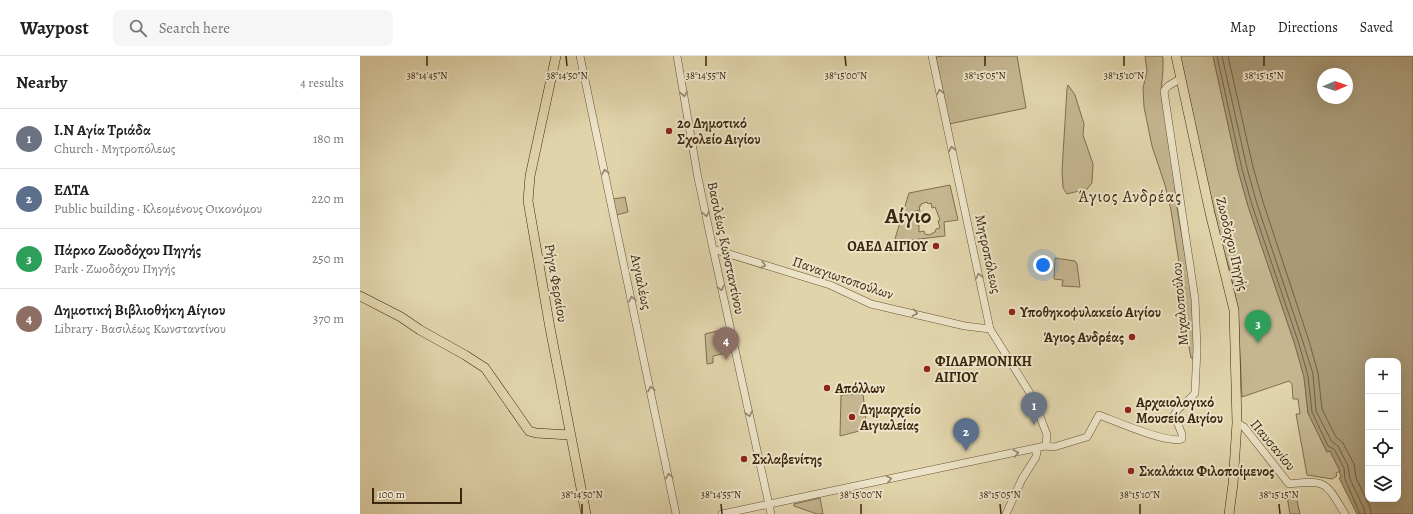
<!DOCTYPE html>
<meta charset="utf-8">
<style>
:root{--surface:#fff;--page:#f6f6f6;--text:#222;--muted:#767676;--line:#e0e0e0;--accent:#0f766e}
body{margin:0;font-family:Alegreya,serif;background:var(--page);color:var(--text)}
.controls{position:absolute;right:12px;bottom:12px;display:grid;overflow:hidden;border-radius:8px;box-shadow:0 4px 16px #0002}
.controls button{width:36px;height:36px;display:grid;place-items:center;padding:0;border:0;border-bottom:1px solid var(--line);background:var(--surface);color:var(--text);font:20px sans-serif}
.compass{position:absolute;left:957px;top:12px;width:36px;height:36px;border-radius:50%;background:var(--surface);box-shadow:0 4px 16px #0002;rotate:88deg}
.scale{position:absolute;left:12px;bottom:10px;width:90px;box-sizing:border-box;padding-left:4px;border:2px solid #3c260e;border-top:0;font-size:11px;line-height:14px;white-space:nowrap;color:#3c260e;-webkit-text-stroke:3px #ece3c8;paint-order:stroke}
.you{position:absolute;left:683px;top:209px;width:14px;height:14px;margin:-10px;border:3px solid #fff;border-radius:50%;background:#1a73e8;box-shadow:0 0 0 6px #1a73e833}
.badge{display:grid;place-items:center;width:26px;height:26px;border-radius:50%;background:var(--accent);color:#fff;font-size:13px;font-weight:700}
.pin{position:absolute;translate:-50% -33px;filter:drop-shadow(0 1px 2px #0008)}
.pin::after{content:'';position:absolute;top:21px;width:14px;height:12px;background:inherit;clip-path:polygon(0 0,100% 0,50% 100%)}
.list{margin:0;padding:0;list-style:none}
h2{display:flex;justify-content:space-between;align-items:center;height:52px;margin:0;padding:0 16px;font-size:17px}
h2 small{font-size:13px;font-weight:400;color:var(--muted)}
.list li{display:grid;grid-template-columns:26px 1fr auto;gap:12px;align-items:center;box-sizing:border-box;height:60px;padding:0 16px;border-top:1px solid var(--line)}
.list b{display:block;font-size:15px;white-space:nowrap}
.list p{margin:0;font-size:13px;white-space:nowrap;color:var(--muted)}
.list em{font-size:13px;font-style:normal;color:var(--muted)}
.icon{flex:none;width:22px;height:22px;fill:none;stroke:currentColor;stroke-width:2;stroke-linecap:round;stroke-linejoin:round}
.map{position:relative;flex:none;width:1053px;height:458px;overflow:hidden}
header{display:flex;align-items:center;gap:24px;box-sizing:border-box;height:56px;padding:0 20px;background:var(--surface);border-bottom:1px solid var(--line)}
header strong{font-size:19px}
nav{display:flex;gap:22px;margin-inline-start:auto;font-size:14px}
.search{width:280px;height:36px;background:var(--page);display:flex;align-items:center;gap:10px;box-sizing:border-box;padding:0 14px;border-radius:8px;color:var(--muted);font-size:15px}
main{display:flex}
aside{flex:1;background:var(--surface)}
.map>svg:first-child{display:block}
.green{fill:#c5b690;stroke:#806e4f;fill-rule:evenodd}
.water{fill:#a99976;stroke:#7d6b4c;fill-rule:evenodd}
.lines{fill:none;stroke-linecap:round;stroke-linejoin:round}
.shore{stroke:#726042;stroke-width:1}
.minor-casing{stroke:#655235;stroke-width:8}
.major-casing{stroke:#3c260e;stroke-width:10}
.minor{stroke:#ece3c8;stroke-width:7}
.major{stroke:#e1d4ab;stroke-width:9}
.oneway{stroke:#94846b}
.ticks{fill:none;stroke:#3c260e;stroke-width:1.5}
.poi-dot{fill:#8f2418;stroke:#ece3c8;stroke-width:1.5}
.labels{text-anchor:middle;dominant-baseline:central;stroke-width:4;stroke-linejoin:round;paint-order:stroke}
.poi-label{font-size:14px;font-weight:bold;fill:#3c260e;stroke:#ece3c8;text-anchor:start}
.street-label{font-size:14px;fill:#3c260e;stroke:#ece3c8}
.quarter-label{font-size:16px;letter-spacing:1px;fill:#3c260e;stroke:#ece3c8}
.town-label{font-size:22px;font-weight:bold;fill:#3c260e;stroke:#ece3c8}
.ticks-label{font-size:10px;text-anchor:middle;fill:#3c260e;stroke:#ece3c8;stroke-width:4;stroke-linejoin:round;paint-order:stroke}
</style>
<header>
<strong>Waypost</strong>
<div class="search"><svg class="icon" aria-label="search" viewBox="0 0 24 24"><circle cx="10" cy="10" r="6"/><path d="M15 15l6 6"/></svg>Search here</div>
<nav><a>Map</a><a>Directions</a><a>Saved</a></nav>
</header>
<main>
<aside>
<h2>Nearby<small>4 results</small></h2>
<ul class="list">
<li><span class="badge" style="background:#6b7280">1</span><div><b>Ι.Ν Αγία Τριάδα</b><p>Church · Μητροπόλεως</p></div><em>180 m</em></li>
<li><span class="badge" style="background:#5c6f8a">2</span><div><b>ΕΛΤΑ</b><p>Public building · Κλεομένους Οικονόμου</p></div><em>220 m</em></li>
<li><span class="badge" style="background:#2e9e5b">3</span><div><b>Πάρκο Ζωοδόχου Πηγής</b><p>Park · Ζωοδόχου Πηγής</p></div><em>250 m</em></li>
<li><span class="badge" style="background:#8d6e63">4</span><div><b>Δημοτική Βιβλιοθήκη Αίγιου</b><p>Library · Βασιλέως Κωνσταντίνου</p></div><em>370 m</em></li>
</ul>
</aside>
<div class="map">
<svg width="1053" height="458" viewBox="0 0 1053 458">
<rect width="100%" height="100%" fill="#e1d4ab"/>
<filter id="stains"><feTurbulence type="fractalNoise" baseFrequency=".005" numOctaves="4"/><feColorMatrix values="0 0 0 0 .2 0 0 0 0 .09 0 0 0 0 .02 0 0 0 .5 -.17"/></filter>
<radialGradient id="worn" r=".72"><stop offset=".6" stop-color="#630" stop-opacity="0"/><stop offset="1" stop-color="#630" stop-opacity=".3"/></radialGradient>
<!-- green -->
<path class="green" d="M583 0H657L666 52 589 68 576 1Z
M785 0H802L803 2V14L801 36 812 104 817 152 833 244 835 302H831L825 270 824 239 811 154 805 129 792 90 784 51 783 32 787 15Z
M819 0H853L878 114 888 150 935 289 944 321 948 357 967 396 970 395 980 415 976 417 977 420 972 423 947 419 936 358H940L938 343H933L932 328 929 325 882 341 878 255 875 238 870 215 861 185Z
M708 29 715 39 724 68 723 79 733 108 732 127 727 133 707 138 703 132 702 115 707 33Z
M590 129 598 164 584 166 585 180 534 186 549 137ZM567 146 568 148 571 147 572 152 575 151 580 164 578 165 580 172 576 173 575 176 569 179 565 178 564 175 559 176V169H557L555 162H557L555 155 558 154 559 156H560L559 150H561V148Z
M265 141 268 156 256 159 253 143Z
M695 202 715 205 717 208 720 231 702 230 703 224 694 223Z
M365 273 371 296 353 300V307L347 308 345 278Z
M503 338 507 373 480 380 481 339Z
M927 440H936L940 458H930Z
M460 442 463 458H457L434 450V448Z"/>
<!-- water -->
<path class="water" d="M853 0H1053V458H997L979 422 981 421 979 416 980 415 970 395 967 396 948 357 944 321 935 289 888 150 878 114ZM963 18H987V42H963ZM1008 305H1038V443H1008Z"/>
<g class="lines">
<!-- shore -->
<path class="shore" d="M857 0 882 113 892 149 939 288 948 320 952 356 968 390 974 393 984 412 985 423 1000 458
M862 0 887 112 897 148 943 286 953 318 956 355 972 386 978 390 988 410 990 423 1004 453 1005 458
M868 0 893 111 903 146 949 285 958 317 962 353 976 381 983 387 994 408 996 422 1010 451 1011 458"/>
<defs>
<path id="minor" d="M220 0 316 458
M317 0 338 122 353 193 411 458
M572 0 630 273 673 342 687 379 686 388 685 390
M353 193 470 229 511 248 605 270 630 273
M877 367 884 371 929 428C967 423 966 427 985 458
M362 458 685 390 694 391 727 381 739 359C755 365 807 388 822 383V378L814 359C819 349 829 346 835 337L837 292 835 243 804 35 808 30 820 23
M646 458 662 423 676 401 677 396 674 393"/>
<path id="major" d="M196 0 170 120 168 145 190 272 226 458
M816 0 850 157 874 254 877 367 873 428 869 458
M0 240 41 261 60 274 105 299 125 312 169 375 176 377 210 379"/>
</defs>
<!-- minor casing -->
<use href="#minor" class="minor-casing"/>
<!-- major casing -->
<use href="#major" class="major-casing"/>
<!-- minor -->
<use href="#minor" class="minor"/>
<!-- major -->
<use href="#major" class="major"/>
</g>
<!-- one-way arrows -->
<defs><path id="oneway-chevron" d="M-2-3.5L2.5 0L-2 3.5" fill="none" stroke-width="1.6" stroke-linecap="round" stroke-linejoin="round"/></defs>
<g class="oneway">
<use href="#oneway-chevron" transform="translate(580 36) rotate(-102)"/>
<use href="#oneway-chevron" transform="translate(324 38) rotate(79)"/>
<use href="#oneway-chevron" transform="translate(592 93) rotate(-102)"/>
<use href="#oneway-chevron" transform="translate(245 116) rotate(-102)"/>
<use href="#oneway-chevron" transform="translate(346 158) rotate(79)"/>
<use href="#oneway-chevron" transform="translate(403 209) rotate(17)"/>
<use href="#oneway-chevron" transform="translate(619 220) rotate(-103)"/>
<use href="#oneway-chevron" transform="translate(361 232) rotate(77)"/>
<use href="#oneway-chevron" transform="translate(272 243) rotate(-102)"/>
<use href="#oneway-chevron" transform="translate(555 257) rotate(12)"/>
<use href="#oneway-chevron" transform="translate(291 333) rotate(-102)"/>
<use href="#oneway-chevron" transform="translate(389 358) rotate(77)"/>
<use href="#oneway-chevron" transform="translate(656 397) rotate(-12)"/>
<use href="#oneway-chevron" transform="translate(309 420) rotate(-101)"/>
<use href="#oneway-chevron" transform="translate(529 423) rotate(-12)"/>
</g>
<!-- ticks -->
<path class="ticks" d="M67 0V10M206 0 207 10M346 0V10M485 0 486 10M625 0V10M764 0V10M904 0V10M222 448V458M361 448 362 458M501 448V458M640 448 641 458M780 448V458M919 448 920 458"/>
<!-- markers -->
<g class="poi-dot">
<circle cx="309" cy="75" r="4"/>
<circle cx="576" cy="190" r="4"/>
<circle cx="652" cy="256" r="4"/>
<circle cx="772" cy="281" r="4"/>
<circle cx="567" cy="313" r="4"/>
<circle cx="467" cy="332" r="4"/>
<circle cx="768" cy="354" r="4"/>
<circle cx="492" cy="361" r="4"/>
<circle cx="384" cy="403" r="4"/>
<circle cx="771" cy="415" r="4"/>
</g>
<g class="labels">
<!-- poi labels -->
<g class="poi-label">
<text x="317" y="67">2ο Δημοτικό<tspan x="317" dy="16">Σχολείο Αιγίου</tspan></text>
<text x="568" y="190" text-anchor="end">ΟΑΕΔ ΑΙΓΙΟΥ</text>
<text x="660" y="256">Υποθηκοφυλακείο Αιγίου</text>
<text x="764" y="281" text-anchor="end">Άγιος Ανδρέας</text>
<text x="575" y="305">ΦΙΛΑΡΜΟΝΙΚΗ<tspan x="575" dy="16">ΑΙΓΙΟΥ</tspan></text>
<text x="475" y="332">Απόλλων</text>
<text x="776" y="346">Αρχαιολογικό<tspan x="776" dy="16">Μουσείο Αιγίου</tspan></text>
<text x="500" y="353">Δημαρχείο<tspan x="500" dy="16">Αιγιαλείας</tspan></text>
<text x="392" y="403">Σκλαβενίτης</text>
<text x="779" y="415">Σκαλάκια Φιλοποίμενος</text>
</g>
<!-- street labels -->
<g class="street-label">
<text transform="translate(872 188) rotate(76)">Ζωοδόχου Πηγής</text>
<text transform="translate(366 192) rotate(78)">Βασιλέως Κωνσταντίνου</text>
<text transform="translate(628 198) rotate(78)">Μητροπόλεως</text>
<text transform="translate(483 222) rotate(19)">Παναγιωτοπούλων</text>
<text transform="translate(281 226) rotate(78)">Αιγιαλέως</text>
<text transform="translate(196 227) rotate(80)">Ρήγα Φεραίου</text>
<text transform="translate(820 248) rotate(-95)">Μιχαλοπούλου</text>
<text transform="translate(913 389) rotate(50)">Παυσανίου</text>
</g>
<!-- quarter labels -->
<g class="quarter-label">
<text x="770" y="141">Άγιος Ανδρέας</text>
</g>
<!-- town labels -->
<g class="town-label">
<text x="548" y="160">Αίγιο</text>
</g>
</g>
<g class="ticks-label">
<text x="67" y="23">38°14'45"N</text>
<text x="207" y="23">38°14'50"N</text>
<text x="346" y="23">38°14'55"N</text>
<text x="486" y="23">38°15'00"N</text>
<text x="625" y="23">38°15'05"N</text>
<text x="764" y="23">38°15'10"N</text>
<text x="904" y="23">38°15'15"N</text>
<text x="222" y="442">38°14'50"N</text>
<text x="361" y="442">38°14'55"N</text>
<text x="501" y="442">38°15'00"N</text>
<text x="640" y="442">38°15'05"N</text>
<text x="780" y="442">38°15'10"N</text>
<text x="919" y="442">38°15'15"N</text>
</g>
<rect width="100%" height="100%" filter="url(#stains)"/>
<rect width="100%" height="100%" fill="url(#worn)"/>
</svg>
<div class="controls">
<button>+</button>
<button>−</button>
<button><svg class="icon" aria-label="locate" viewBox="0 0 24 24"><circle cx="12" cy="12" r="6"/><path d="M12 2v4M12 18v4M2 12h4M18 12h4"/></svg></button>
<button><svg class="icon" aria-label="layers" viewBox="0 0 24 24"><path d="M12 4l9 5-9 5-9-5zM3 14l9 5 9-5"/></svg></button>
</div>
<svg class="compass" viewBox="-18 -18 36 36"><path d="M0-13l5 13h-10z" fill="#e53935"/><path d="M0 13l5-13h-10z" fill="#767676"/></svg>
<div class="scale">100 m</div>
<div class="you"></div>
<div class="pin badge" style="left:674px;top:369px;background:#6b7280">1</div>
<div class="pin badge" style="left:606px;top:395px;background:#5c6f8a">2</div>
<div class="pin badge" style="left:898px;top:287px;background:#2e9e5b">3</div>
<div class="pin badge" style="left:366px;top:304px;background:#8d6e63">4</div>
</div>
</main>
